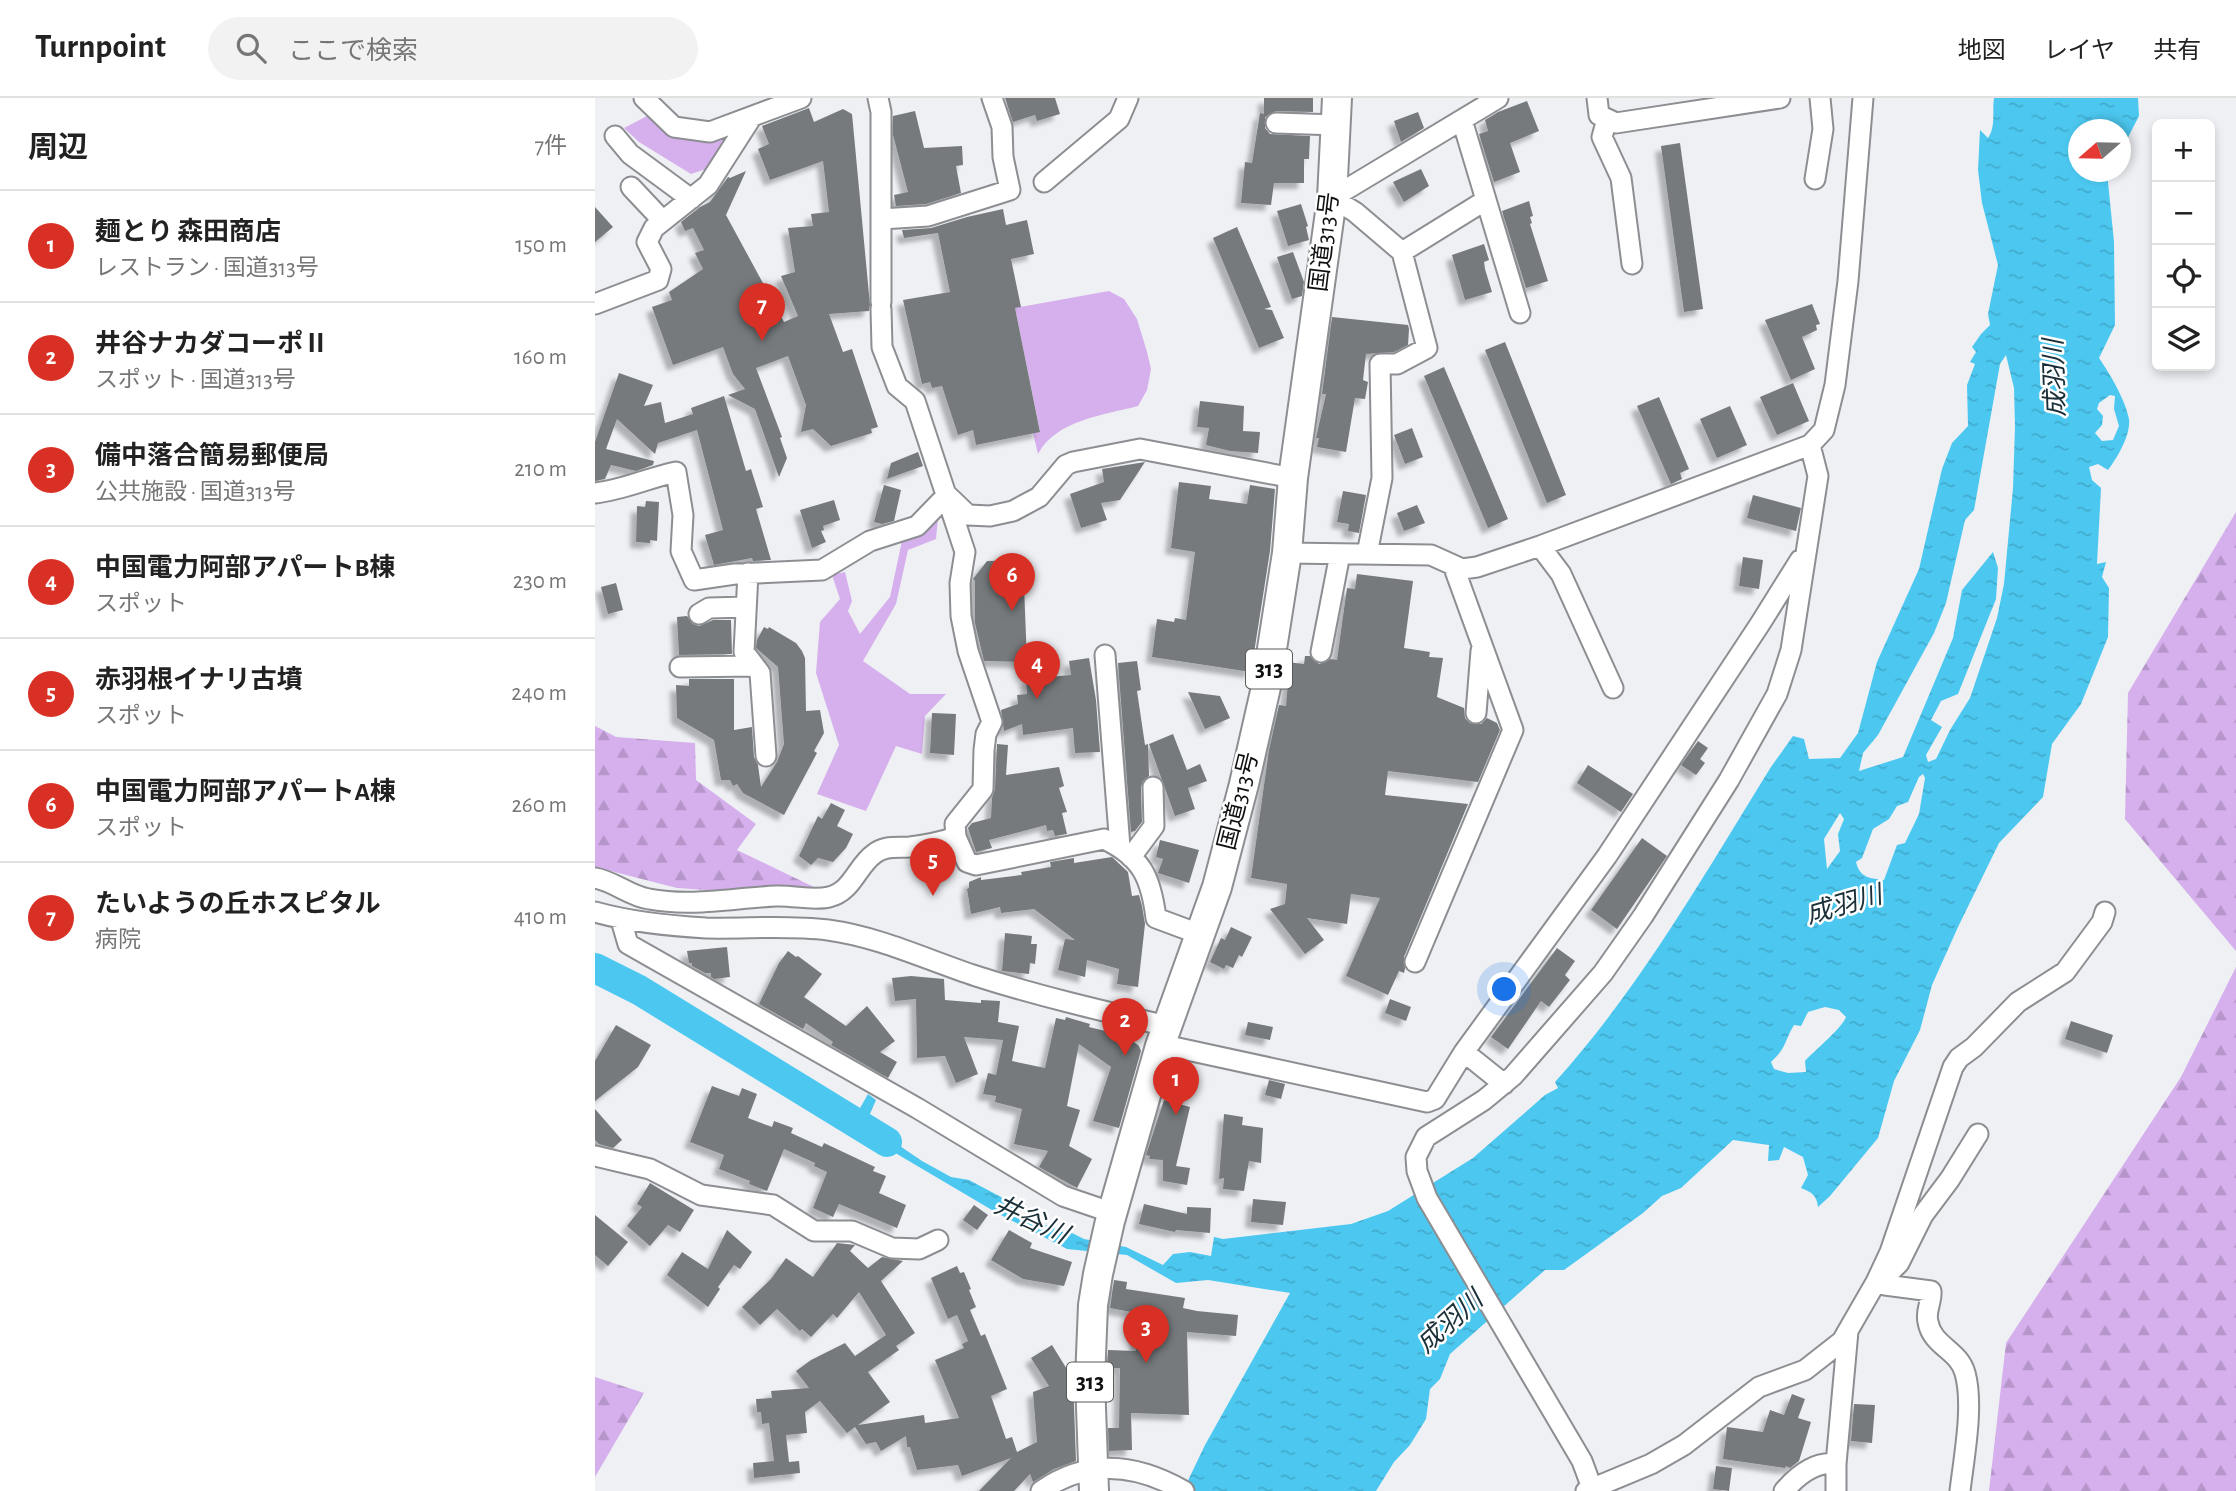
<!DOCTYPE html>
<html lang="ja">
<meta charset="utf-8">
<style>
:root{--surface:#fff;--page:#f2f2f2;--text:#222;--muted:#767676;--line:#e0e0e0;--accent:#d93025}
body{margin:0;font-family:"Alegreya Sans","Noto Sans JP",sans-serif;background:var(--page);color:var(--text)}
.controls{position:absolute;right:21px;top:21px;display:grid;overflow:hidden;border-radius:10px;box-shadow:0 4px 10px #0003}
.controls button{width:63px;height:63px;display:grid;place-items:center;padding:0;border:0;border-bottom:2px solid var(--line);background:var(--surface);color:var(--text);font:35px sans-serif}
.compass{position:absolute;left:1473px;top:21px;width:63px;height:63px;border-radius:50%;background:var(--surface);box-shadow:0 4px 10px #0003;rotate:250deg}
.you{position:absolute;left:910px;top:892px;width:24px;height:24px;margin:-18px;border:5px solid #fff;border-radius:50%;background:#1a73e8;box-shadow:0 0 0 10px #1a73e833}
.badge{display:grid;place-items:center;width:46px;height:46px;border-radius:50%;background:var(--accent);color:#fff;font-size:23px;font-weight:700}
.pin{position:absolute;translate:-50% -58px;filter:drop-shadow(0 2px 4px #0008)}
.pin::after{content:'';position:absolute;top:37px;width:24px;height:21px;background:inherit;clip-path:polygon(0 0,100% 0,50% 100%)}
.list{margin:0;padding:0;list-style:none}
h2{display:flex;justify-content:space-between;align-items:center;height:91px;margin:0;padding:0 28px;font-size:30px}
h2 small{font-size:23px;font-weight:400;color:var(--muted)}
.list li{display:grid;grid-template-columns:46px 1fr auto;gap:21px;align-items:center;box-sizing:border-box;height:112px;padding:0 28px;border-top:2px solid var(--line)}
.list b{display:block;font-size:26px;white-space:nowrap}
.list p{margin:0;font-size:23px;white-space:nowrap;color:var(--muted)}
.list em{font-size:23px;font-style:normal;color:var(--muted)}
.icon{flex:none;width:38px;height:38px;fill:none;stroke:currentColor;stroke-width:2;stroke-linecap:round;stroke-linejoin:round}
.map{position:relative;flex:none;width:1641px;height:1393px;overflow:hidden}
header{display:flex;align-items:center;gap:42px;box-sizing:border-box;height:98px;padding:0 35px;background:var(--surface);border-bottom:2px solid var(--line)}
header strong{font-size:33px}
nav{display:flex;gap:38px;margin-inline-start:auto;font-size:24px}
.search{width:490px;height:63px;background:var(--page);display:flex;align-items:center;gap:18px;box-sizing:border-box;padding:0 24px;border-radius:38px;color:var(--muted);font-size:26px}
main{display:flex}
aside{flex:1;background:var(--surface)}
.map>svg:first-child{display:block}
.grass{fill:#d6afed}
.forest{fill:url(#forest-firs)}
.water{fill:url(#water-ripples);fill-rule:evenodd}
.lines{fill:none;stroke-linecap:round;stroke-linejoin:round}
.river{stroke:#4cc8f0;stroke-width:30}
.building{fill:#767a7c;filter:url(#shadow)}
.minor-casing{stroke:#8c8e91;stroke-width:23}
.highway-casing{stroke:#8c8e91;stroke-width:32}
.minor{stroke:#fff;stroke-width:19}
.highway{stroke:#fff;stroke-width:28}
.labels{text-anchor:middle;dominant-baseline:central;stroke-width:5;stroke-linejoin:round;paint-order:stroke}
.shield{fill:#fff;stroke:#575858;stroke-width:2}
.shield-label{font-size:23px;font-weight:bold;fill:#0f1011}
.street-label{font-size:24px;fill:#0f1011;stroke:#fff}
.water-label{font-size:26px;font-style:italic;fill:#1a2f37;stroke:#fff}
</style>
<header>
<strong>Turnpoint</strong>
<div class="search"><svg class="icon" aria-label="search" viewBox="0 0 24 24"><circle cx="10" cy="10" r="6"/><path d="M15 15l6 6"/></svg>ここで検索</div>
<nav><a>地図</a><a>レイヤ</a><a>共有</a></nav>
</header>
<main>
<aside>
<h2>周辺<small>7件</small></h2>
<ul class="list">
<li><span class="badge">1</span><div><b>麺とり 森田商店</b><p>レストラン · 国道313号</p></div><em>150 m</em></li>
<li><span class="badge">2</span><div><b>井谷ナカダコーポⅡ</b><p>スポット · 国道313号</p></div><em>160 m</em></li>
<li><span class="badge">3</span><div><b>備中落合簡易郵便局</b><p>公共施設 · 国道313号</p></div><em>210 m</em></li>
<li><span class="badge">4</span><div><b>中国電力阿部アパートB棟</b><p>スポット</p></div><em>230 m</em></li>
<li><span class="badge">5</span><div><b>赤羽根イナリ古墳</b><p>スポット</p></div><em>240 m</em></li>
<li><span class="badge">6</span><div><b>中国電力阿部アパートA棟</b><p>スポット</p></div><em>260 m</em></li>
<li><span class="badge">7</span><div><b>たいようの丘ホスピタル</b><p>病院</p></div><em>410 m</em></li>
</ul>
</aside>
<div class="map">
<svg width="1641" height="1393" viewBox="0 0 1641 1393">
<defs>
<pattern id="forest-firs" width="22" height="20" patternUnits="userSpaceOnUse" patternTransform="scale(1.75)"><rect width="22" height="20" fill="#d6afed"/><path d="M5 1l3.5 6h-7zM16 11l3.5 6h-7z" fill="#b696ca"/></pattern>
<pattern id="water-ripples" width="26" height="14" patternUnits="userSpaceOnUse" patternTransform="scale(1.75)"><rect width="26" height="14" fill="#4cc8f0"/><path d="M2 4q2-2 4 0t4 0M15 11q2-2 4 0t4 0" fill="none" stroke="#41abcd"/></pattern>
<filter id="shadow"><feDropShadow dx="-6" dy="6" stdDeviation="2" flood-color="#0004"/></filter>
</defs>
<rect width="100%" height="100%" fill="#eef0f4"/>
<!-- grass -->
<path class="grass" d="M56 16 143 33 117 69 96 76 44 44 29 30Z
M514 193 529 201 542 221 552 254 556 271 552 292 543 308C509 317 461 322 443 356L438 335 445 333 420 210Z
M343 420 341 441 313 452 301 506 268 563 315 596H351L330 618 327 656 301 648 271 713 222 696 244 647 221 575 225 524 245 501 237 477 250 474 257 503 253 513 265 536 295 499 307 443 323 437Z"/>
<!-- forest -->
<path class="forest" d="M1641 414V853L1530 721 1533 595Z
M0 628 21 639 100 645 101 682 161 726 142 752 223 791 156 795 82 790 0 769Z
M1641 869V1393H1394L1411 1245 1586 979Z
M0 1279 49 1295 0 1379Z"/>
<!-- water -->
<path class="water" d="M1399 0H1543L1544 18 1526 53V32H1484V74H1512L1519 144 1520 227 1504 260C1515 276 1530 301 1534 321 1536 337 1522 360 1513 372L1503 366 1494 369 1497 382 1506 390 1502 466 1511 464 1507 479 1514 490 1513 539 1486 606 1457 646 1448 699 1404 745 1363 829 1337 887 1325 932 1299 983 1283 1040 1235 1098 1223 1109C1222 1097 1216 1094 1206 1090L1213 1077 1208 1059 1189 1049 1184 1062 1173 1063 1174 1047 1138 1042 1086 1090 1067 1098 1048 1115 969 1172H950L855 1256 845 1281 835 1291 831 1321 815 1347 799 1364 781 1393H588L610 1347 695 1195 613 1182 581 1185 532 1157 472 1151 402 1115 302 1056 266 1032 257 1036 252 1033 273 996 281 1002 271 1025 327 1063 356 1079 374 1082 406 1099 430 1119 471 1135 473 1133 489 1141 531 1149 568 1167 578 1156 595 1154 616 1158 619 1139 628 1141 756 1126 793 1113 878 1060 950 997 963 990 960 984C1045 890 1109 777 1176 669L1198 638 1209 641 1214 661 1245 660 1263 635 1282 564 1324 471 1347 371 1357 345 1373 328 1372 287 1380 266 1375 264 1381 254 1377 249 1386 236 1395 227 1393 216 1403 167 1387 105 1383 72 1385 32 1393 40C1401 28 1397 14 1399 0ZM1411 257 1419 290 1420 328 1418 390 1409 486 1402 520 1375 600 1355 632 1341 661 1333 664 1331 657 1347 629 1336 622 1346 603 1363 596 1401 501 1403 470 1398 454 1367 492 1358 540 1308 659 1264 673 1268 655 1283 637 1339 535 1351 505 1370 422 1379 412 1405 266ZM1515 297 1520 298 1519 311 1524 328 1518 342 1507 343 1500 335 1507 327 1508 318 1502 311 1504 305ZM1328 676 1330 680 1324 716 1310 745 1302 747 1289 782C1274 780 1265 780 1261 764L1267 760 1278 731 1294 721 1302 708 1313 704 1324 679ZM1245 715 1249 721 1243 736 1245 753 1232 771 1229 741ZM1230 909 1244 912 1251 919C1248 929 1220 952 1210 963L1211 974 1193 975 1179 971 1176 964C1193 948 1189 943 1199 927L1206 928 1213 914Z"/>
<g class="lines">
<!-- river -->
<path class="river" d="M0 870 44 892 292 1044"/>
</g>
<!-- building -->
<path class="building" d="M410 0H460L465 16 442 23 440 17 418 24Z
M669 0H718V14L681 13 670 19V30L675 36 715 38 714 61H709V85H679L676 107 646 105 650 64 657 65 665 15 669 16Z
M932 3 944 33 915 45 925 74 899 84 884 36 893 33 890 22 903 14Z
M214 10 219 24 248 11 257 16 275 207 274 213 234 216 248 254 257 251 283 329 276 331 277 335 236 348 218 331 206 334 211 307 193 258 161 270 187 339 185 340 192 360 184 379 160 311 133 297 150 291 138 276 128 249 78 267 57 209 77 202 74 194 108 171 100 155 109 152 98 130 90 133 86 124 105 109 115 104 133 79 135 80 151 73 131 117 189 224 203 218 186 178 200 174 193 130 218 128 216 116 234 114 228 63 175 82 163 51 174 46 167 28Z
M320 13 329 50 367 48 368 67 361 68 366 95 331 106 301 108 299 97 313 94 298 37V18Z
M823 14 829 30 806 44 799 23Z
M1085 45 1108 211 1089 214 1066 48Z
M826 71 834 88 809 104 798 84Z
M934 103 938 118 935 119 937 125 935 126 953 183 931 190 907 113Z
M706 106 713 128 711 129 714 142 693 148 682 113Z
M0 109 18 129 0 144Z
M408 111 411 127 432 122 439 156 416 161 426 209 420 210 445 334 381 347 378 332 363 337 347 288 337 290 335 284 327 286 308 202 355 194 343 135 309 140 307 132 336 130 372 119Z
M642 129 676 209 669 211 677 212 689 240 664 250 618 140Z
M889 146 894 162 889 164 890 171 897 194 870 202 857 157Z
M698 154 709 184 707 198 697 201 682 159Z
M1217 206 1225 226 1221 227 1222 232 1207 239 1220 271 1196 282 1170 222Z
M737 219 813 227 814 231 813 247 799 254 771 256 768 282 773 284 770 301 760 300 751 354 722 349 724 340H721L731 296H727Z
M910 244 971 397 952 405 890 252Z
M849 269 913 421 893 430 829 278Z
M24 275 58 287 49 308 66 304 70 325 98 316 96 310 129 298 151 373 156 371 168 409 161 411 176 462 158 463 157 460 119 467 110 437 128 432 102 332 63 345 60 356 22 321 11 351 59 363 58 367 41 373 16 367 10 381 0 383V344Z
M1198 285 1214 323 1182 337 1165 299Z
M1064 299 1094 371 1085 375 1087 381 1076 386 1042 308Z
M605 303 649 308 648 333 665 334 663 355 635 353 611 347 614 330 602 329Z
M1135 308 1152 347 1122 360 1105 321Z
M817 330 828 359 810 366 799 337Z
M323 354 328 368 292 381 296 365Z
M550 364 525 402 506 405 512 422 486 430 475 396 509 384 507 371Z
M584 384 616 388 614 401 652 406 655 387 680 391 675 453 656 574 557 559 562 521 579 524 580 520 591 522 600 454 576 450Z
M289 387 306 392 299 423 287 426 279 424Z
M748 393 771 397 764 435 753 433 754 426 742 424Z
M1158 397 1206 410 1201 433 1152 420Z
M239 402 245 422 228 428 229 432 226 433 231 444 217 450 205 412Z
M51 403 64 404 62 443 55 442V445L41 444 42 408 50 409Z
M822 407 830 425 809 433 802 415Z
M1148 459 1168 462 1164 491 1144 488Z
M428 462 432 564 389 563 380 525V483L378 481 392 463Z
M762 476 818 483 809 550 835 554 834 559 848 560 842 599 869 610 870 620 875 625 886 626 892 620 902 625 905 632 883 684 793 673 790 697 873 706 809 859 810 871 809 875 804 873 793 897 751 878 785 800 756 796 752 826 712 820 729 842 710 856 675 811 690 806 692 786 656 780 674 652 684 607 691 608 693 584 689 583 692 564 709 566 710 558H715L724 566 736 561 742 562 752 490 760 491Z
M21 485 28 512 13 516 6 489Z
M92 518 98 526 104 528 118 522H136L137 556 84 557 82 519Z
M169 529 173 531 174 529 201 545 207 553 210 560 211 613 225 612 229 635 219 653 222 655 189 717 148 695 142 686 138 688 135 682H126L119 642 82 620 81 587 94 588V581H139V632L157 629 159 659 163 667 166 689 182 664 189 646 183 569 161 550 162 542Z
M494 560 501 602 505 654 480 655 478 630 428 637 427 626 409 633 406 612 423 606 422 597 432 596 431 581 476 577 474 563Z
M542 563 546 592 542 593 550 647 553 646 554 678 548 683 546 689 547 724 540 733 536 734 523 565Z
M593 594 625 598 635 620 610 631Z
M337 615 361 616 359 657 335 655Z
M578 636 592 672 605 666 612 683 593 690 600 711 580 718 554 646Z
M1103 643 1113 650 1105 661 1110 665 1101 677 1086 667Z
M402 646 413 647 411 677 464 669 469 688 464 690 472 714 467 715 472 736 460 738 458 732 452 733 451 727 394 742 397 750 381 754 373 730 377 725 396 720 397 700 400 691Z
M993 667 1038 696 1026 714 982 685Z
M236 705 250 712 242 728 258 736 251 750 238 764 223 760 216 767 204 758 223 718 227 721Z
M1047 740 1072 758 1022 831 996 812Z
M565 742 604 752 594 785 563 775 568 761 561 759Z
M517 759 533 774 537 798 544 797 547 808 550 826 543 889 522 886 524 871 492 862 490 879 463 872 470 841 480 842 439 811 406 815 405 809 376 816 372 791 374 790V784L386 779V782L427 777 426 774 456 769 455 764 479 760V765Z
M636 829 657 839 647 859 644 857 638 870 631 867 629 871 615 864 626 840 630 842Z
M410 835 437 838 436 846H442L440 866 435 865 434 876 407 873Z
M132 849 135 879 119 881 116 879V875H110L97 868V865H94L92 853Z
M962 850 980 863 970 877 975 882 954 909 946 903 913 951 896 939Z
M193 853 201 859 203 858 227 876 209 899 251 928 272 908 300 943 285 954 302 964 293 980 236 947 238 944 211 925 208 931 164 906 184 865Z
M316 878 349 881 350 902 386 905V902L405 903 403 924 424 928 417 963 450 970 461 920 470 922 471 919 495 926 494 929 531 938 544 948 546 953 524 1030 498 1023 516 969 484 946 472 1008 485 1012 474 1048 497 1061 482 1090 444 1069 453 1053 419 1046 427 1011 400 1004 401 998 388 996 393 975 401 977 408 942 369 939 383 976 361 985 350 958 322 960 321 901 300 903 297 880Z
M795 901 816 909 811 923 790 915Z
M1476 923 1518 937 1512 955 1470 941Z
M653 924 678 929 675 942 650 937Z
M21 927 56 947 43 969 0 1003V963Z
M674 982 690 986 686 1001 670 997Z
M117 988 144 998 147 990 162 996 153 1020 177 1029 179 1023 198 1030 196 1035 227 1049 229 1045 280 1069 278 1073 291 1078 284 1095 311 1107 302 1130 244 1106 238 1119 218 1110 232 1074 219 1068 220 1065 189 1051 172 1093 154 1086 155 1083 124 1071 129 1057 95 1044Z
M569 1002 595 1009 581 1068 595 1070 592 1087 568 1083V1062L554 1061 555 1058 551 1057Z
M0 1011 27 1042 18 1050 4 1046 0 1042Z
M629 1016 648 1019 647 1027 668 1030 666 1065 654 1063 649 1093 628 1091 629 1080 624 1081Z
M55 1085 99 1112 85 1134 73 1127 55 1148 32 1128 47 1109 42 1106Z
M658 1101 691 1104 688 1127 656 1124Z
M549 1106 592 1116V1109L616 1110 615 1135 581 1132 580 1134 544 1126Z
M379 1107 393 1117 382 1132 368 1122Z
M0 1117 33 1144 13 1168 0 1157Z
M132 1132 157 1154 145 1171 139 1167 123 1189 125 1191 113 1209 72 1177 87 1154 113 1171Z
M414 1132 437 1145 435 1150 477 1164 469 1188 428 1181 396 1162Z
M242 1145 260 1147 255 1153 273 1170 287 1159 308 1163 286 1183 320 1235 301 1248 304 1252 273 1274 295 1304 263 1327 329 1317 330 1325 364 1320 340 1262 369 1250 367 1246 373 1243 362 1217 353 1221 336 1180 362 1168 365 1175 369 1174 376 1191 374 1192 381 1209 375 1212 386 1238 390 1236 412 1291 396 1298 411 1341 417 1339 422 1354 442 1344 438 1294 454 1288 436 1260 457 1247 478 1281 481 1363 459 1371 438 1384 435 1376 419 1393H384L416 1360 367 1378 363 1367 322 1372 315 1349H312L311 1338 286 1353 281 1344 271 1346 260 1329 252 1335 225 1303 210 1314 212 1335 191 1337 194 1364 204 1363 205 1375 159 1380 158 1365 179 1363 174 1325 167 1326 166 1314H162L161 1301 177 1300 176 1293 214 1290 201 1273 216 1262 250 1245 260 1258 291 1237 264 1194 242 1220 238 1216 216 1239 207 1231 205 1233 182 1211 165 1227 147 1209 176 1181 191 1160 218 1179Z
M519 1182 532 1184 531 1191 590 1200 588 1210 602 1213 643 1217 641 1238 592 1234 594 1317 536 1315 537 1352 514 1353 513 1330H524L525 1270H512L513 1252 541 1253V1215L515 1210Z
M1197 1296 1210 1301 1203 1320 1216 1324 1204 1363 1195 1370 1191 1368 1190 1370 1128 1361 1132 1329 1168 1334 1175 1312 1189 1317Z
M1259 1306 1280 1307 1277 1345 1256 1343Z
M1121 1368 1137 1370 1134 1393 1118 1391Z"/>
<g class="lines">
<defs>
<path id="minor" d="M49 0 79 29 115 34 206 0
M283 0 286 14V204
M1002 0 1004 17 1021 25 1185 0
M1012 21 1007 39 1026 80 1037 166
M867 22 925 215
M681 25 742 27
M20 38 35 56 96 101
M1220 81 1228 31 1225 0
M449 84 524 21 533 0
M36 89 68 123
M287 121 333 118 415 92 408 59 407 29 397 0
M807 154 891 102
M0 206 63 182 66 171 52 144 59 130 113 87 156 20
M0 395C28 392 53 380 81 374L88 417 86 453 99 482 140 476 227 472 275 443 322 428 352 397
M352 397 373 417 395 418 418 413 444 399 471 367 478 364 545 351 698 380
M945 448 966 476 1018 590
M692 455 836 457 867 471 882 469 945 448 1215 347 1229 332 1240 287 1253 183 1268 0
M772 456 787 380 785 266H802L832 250 807 154 760 114 737 100 903 0
M153 475 149 554 165 575 171 658
M104 516 114 510 151 509
M726 554 745 456
M510 557 525 749
M85 569 159 568
M881 615 886 553
M361 739 372 764 381 767 509 741C547 759 556 780 561 820L604 836
M536 759 559 728 558 689
M0 780C19 783 34 798 54 801 97 809 138 800 181 798 198 797 217 803 234 799 257 794 262 768 279 756 290 747 302 750 315 749 331 747 346 744 361 739L360 726 388 691 389 652 391 636 397 624 373 553 366 518 365 485 370 454 320 303 302 288 287 249 286 211
M0 814C36 824 74 828 111 830 152 831 192 827 233 832 285 839 332 862 381 878 443 898 508 913 572 928
M26 822 33 846 322 1010 468 1098 518 1115
M820 864 918 632 858 467
M565 948 583 950 832 1004 840 1001 869 954 1012 758 1165 526 1205 462
M869 954 909 986
M0 1058 55 1071 106 1097 178 1107 219 1133H257L297 1150 324 1151 343 1142
M1291 1178 1304 1165 1328 1117 1355 1081 1383 1036
M1281 1184 1290 1187 1336 1193C1337 1204 1330 1213 1333 1224 1337 1248 1364 1252 1370 1275 1379 1307 1369 1359 1365 1393
M1241 1366 1253 1233
M997 1390 987 1363 832 1100 822 1073 821 1059 831 1039 889 1002 918 978 1008 875 1048 818 1134 682 1182 596 1196 552 1223 378 1215 347
M446 1393C493 1360 542 1366 589 1393
M991 1393 1056 1366 1089 1347 1164 1289 1210 1272 1247 1243 1281 1184 1295 1154 1358 969 1364 960 1379 949 1423 904 1470 874 1507 824 1510 814
M1189 1393C1202 1378 1220 1363 1241 1366V1393"/>
<path id="highway" d="M499 1393 495 1282 498 1207 503 1176 515 1123 565 948 622 789 649 686 671 589 692 455 698 380 737 100 742 0"/>
</defs>
<!-- minor casing -->
<use href="#minor" class="minor-casing"/>
<!-- highway casing -->
<use href="#highway" class="highway-casing"/>
<!-- minor -->
<use href="#minor" class="minor"/>
<!-- highway -->
<use href="#highway" class="highway"/>
</g>
<g class="labels">
<!-- shield labels -->
<g class="shield">
<rect x="651" y="551.5" width="46" height="39" rx="5"/>
<rect x="472" y="1264.5" width="46" height="39" rx="5"/>
</g>
<g class="shield-label">
<text x="674" y="571">313</text>
<text x="495" y="1284">313</text>
</g>
<!-- street labels -->
<g class="street-label">
<text transform="translate(730 144) rotate(-83)">国道313号</text>
<text transform="translate(644 703) rotate(-76)">国道313号</text>
</g>
<!-- water labels -->
<g class="water-label">
<text transform="translate(1460 280) rotate(-92)">成羽川</text>
<text transform="translate(1249 807) rotate(-16)">成羽川</text>
<text transform="translate(436 1122) rotate(25)">井谷川</text>
<text transform="translate(855 1224) rotate(-42)">成羽川</text>
</g>
</g>
</svg>
<div class="controls">
<button>+</button>
<button>−</button>
<button><svg class="icon" aria-label="locate" viewBox="0 0 24 24"><circle cx="12" cy="12" r="6"/><path d="M12 2v4M12 18v4M2 12h4M18 12h4"/></svg></button>
<button><svg class="icon" aria-label="layers" viewBox="0 0 24 24"><path d="M12 4l9 5-9 5-9-5zM3 14l9 5 9-5"/></svg></button>
</div>
<svg class="compass" viewBox="-18 -18 36 36"><path d="M0-13l5 13h-10z" fill="#e53935"/><path d="M0 13l5-13h-10z" fill="#767676"/></svg>
<div class="you"></div>
<div class="pin badge" style="left:581px;top:1017px">1</div>
<div class="pin badge" style="left:530px;top:958px">2</div>
<div class="pin badge" style="left:551px;top:1265px">3</div>
<div class="pin badge" style="left:442px;top:601px">4</div>
<div class="pin badge" style="left:338px;top:798px">5</div>
<div class="pin badge" style="left:417px;top:513px">6</div>
<div class="pin badge" style="left:167px;top:243px">7</div>
</div>
</main>
